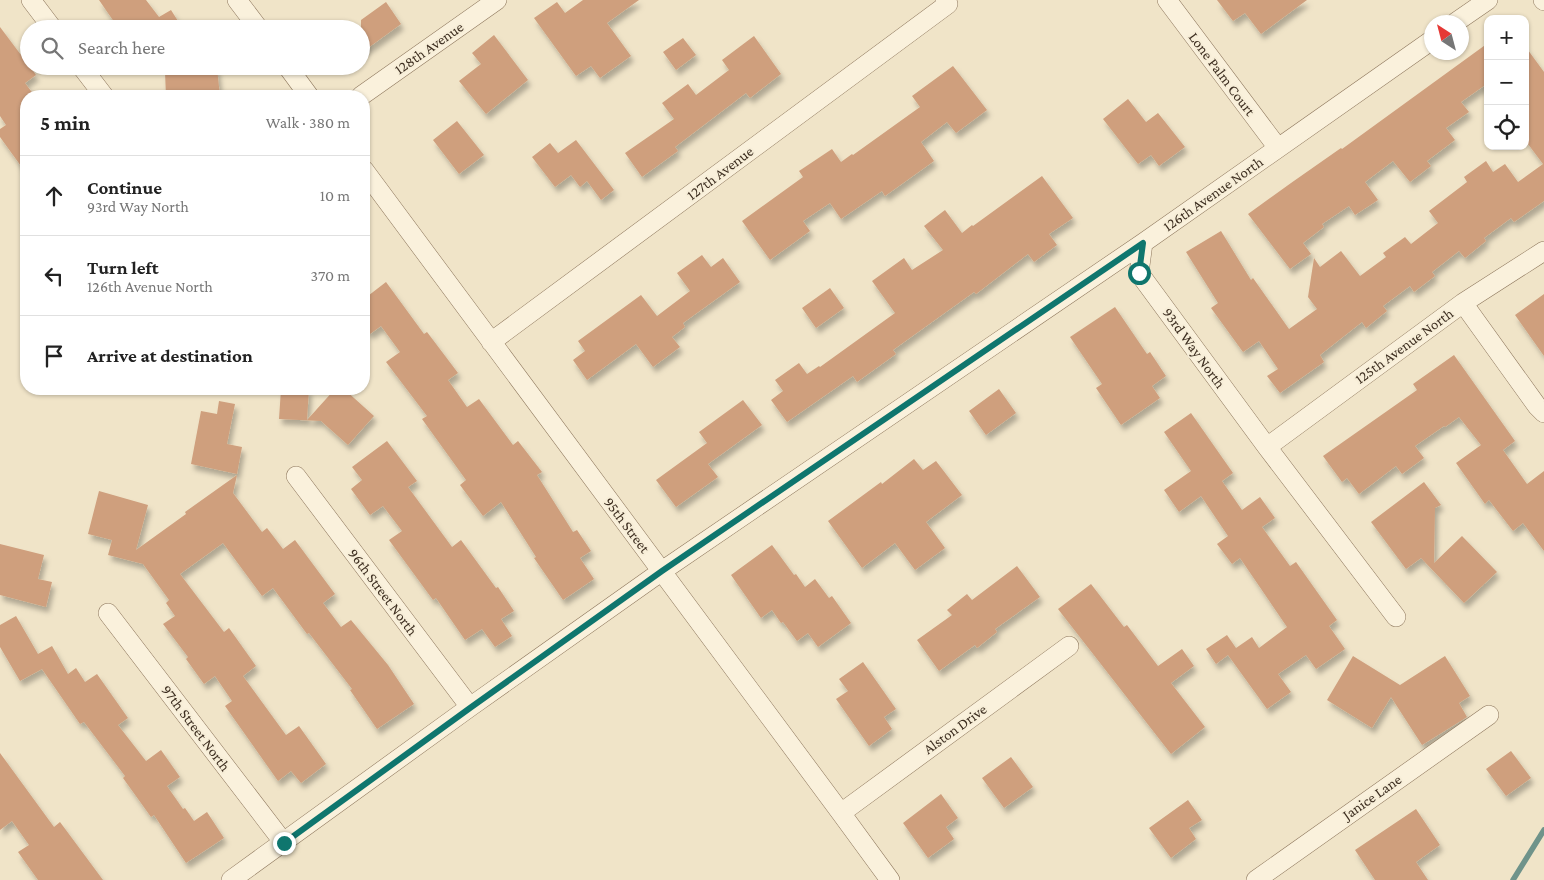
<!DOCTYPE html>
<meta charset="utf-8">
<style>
:root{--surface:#fff;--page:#f2f2f2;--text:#222;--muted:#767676;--line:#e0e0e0}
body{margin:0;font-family:"Crimson Pro",serif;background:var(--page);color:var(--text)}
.controls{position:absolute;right:15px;top:15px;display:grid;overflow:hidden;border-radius:10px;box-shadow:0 1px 4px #0004}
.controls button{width:45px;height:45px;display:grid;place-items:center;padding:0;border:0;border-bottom:1px solid var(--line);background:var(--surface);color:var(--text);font:25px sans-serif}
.compass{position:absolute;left:1424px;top:15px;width:45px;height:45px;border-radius:50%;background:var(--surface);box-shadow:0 1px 4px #0004;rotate:324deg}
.stop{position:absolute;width:15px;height:15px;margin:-11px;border:4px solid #0f766e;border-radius:50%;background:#fff}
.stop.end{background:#0f766e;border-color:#fff;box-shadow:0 1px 5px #0008}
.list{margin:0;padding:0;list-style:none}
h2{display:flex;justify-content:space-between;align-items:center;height:65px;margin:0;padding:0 20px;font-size:21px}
h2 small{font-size:16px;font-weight:400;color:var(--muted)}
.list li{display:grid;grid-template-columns:32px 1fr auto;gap:15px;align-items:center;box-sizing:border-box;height:80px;padding:0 20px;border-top:1px solid var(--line)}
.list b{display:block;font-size:19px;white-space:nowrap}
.list p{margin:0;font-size:16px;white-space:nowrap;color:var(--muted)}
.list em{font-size:16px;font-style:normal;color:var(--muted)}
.icon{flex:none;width:28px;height:28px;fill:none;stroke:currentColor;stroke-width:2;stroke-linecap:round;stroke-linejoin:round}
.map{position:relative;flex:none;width:1544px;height:880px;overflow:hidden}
.search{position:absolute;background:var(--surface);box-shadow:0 1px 4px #0004;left:20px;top:20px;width:350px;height:55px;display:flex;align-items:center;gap:12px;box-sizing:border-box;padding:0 18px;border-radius:28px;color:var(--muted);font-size:19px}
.panel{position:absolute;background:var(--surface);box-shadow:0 1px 4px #0004;left:20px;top:90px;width:350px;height:305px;border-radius:20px}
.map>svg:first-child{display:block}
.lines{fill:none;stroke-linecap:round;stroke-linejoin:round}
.stream{stroke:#6f938a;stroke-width:5.5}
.building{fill:#cf9f7d;filter:url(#shadow)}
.minor-casing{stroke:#8d765c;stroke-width:20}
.minor{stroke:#faf1dc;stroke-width:19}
.route{stroke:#0f766e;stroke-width:6}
.labels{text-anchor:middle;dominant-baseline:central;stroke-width:4;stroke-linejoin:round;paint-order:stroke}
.street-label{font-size:15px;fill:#3d2e20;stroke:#f7eed8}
</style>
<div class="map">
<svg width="1544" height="880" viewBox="0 0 1544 880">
<defs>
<filter id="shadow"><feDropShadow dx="3" dy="5.5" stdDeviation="2.5" flood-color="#0004"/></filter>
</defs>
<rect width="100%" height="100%" fill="#f0e4c8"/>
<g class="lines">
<!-- stream -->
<path class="stream" d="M1513 880 1544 830"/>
</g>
<!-- building -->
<path class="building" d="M99 0H146L159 17 171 10 183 29H119Z
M583 0H639L607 23 631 56 600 78 591 66 576 76 534 18 557 2 565 13Z
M1217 0H1307L1261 34 1245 13 1233 21Z
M386 2 401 24 361 53V20Z
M0 27 36 75 25 83 34 95 26 96V173L0 137V129L6 125 0 116Z
M494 35 528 80 486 114 459 81 481 64 472 53Z
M754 36 781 74 750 98 746 93 675 147 678 151 642 177 625 153 674 119 662 103 688 84 696 95 729 70 722 60Z
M683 38 696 55 676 70 663 52Z
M1488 43V83L1461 102 1469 112 1446 128 1455 140 1427 161 1431 166 1410 182 1393 161 1365 182 1378 200 1355 215 1349 206 1322 224 1324 227 1303 243 1311 254 1290 269 1248 214 1291 183 1341 148 1342 149Z
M1525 46 1544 72V201L1514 222 1511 218 1484 238 1486 241 1465 258 1459 251 1432 272 1435 276 1414 292 1410 286 1383 306 1387 311 1366 328 1362 322 1320 355 1324 362 1280 393 1267 376 1278 369 1259 341 1243 352 1211 308 1218 303 1186 252 1221 231 1251 280 1253 278 1289 329 1317 309 1308 297 1314 258 1320 267 1341 251 1360 276 1386 257 1383 253 1405 237 1411 244 1438 223 1429 211 1467 182 1464 177 1486 161 1493 172 1505 164 1518 182 1543 164 1525 140Z
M953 66 987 110 956 133 947 122 921 142 934 161 885 196 882 191 841 219 830 203 803 221 810 231 770 260 742 221 803 177 799 171 832 149 841 162 852 154 853 155 920 107 912 96Z
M217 68 220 96H166L165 72Z
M1128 99 1146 122 1158 113 1185 147 1159 166 1151 155 1138 164 1103 119Z
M457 121 484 155 459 174 433 140Z
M576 140 614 190 601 200 587 181 580 187 571 175 555 187 532 157 550 143 558 153Z
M1042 176 1073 218 1049 234 1057 245 1034 262 1028 254 976 294 974 292 893 350 896 354 857 382 853 376 787 422 771 400 783 391 775 380 799 363 807 374 819 366 820 367 895 313 872 281 904 258 912 270 943 250 924 226 945 210 962 233 972 225 973 226Z
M702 255 711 267 723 258 740 282 683 323 685 327 672 337 680 347 653 367 636 344 587 380 573 360 585 351 578 341 641 295 657 316 690 291 677 273Z
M386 282 424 334 427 332 458 373 448 380 467 407 479 399 513 445 518 441 542 472 537 475 573 532 577 530 591 551 580 558 594 579 563 600 534 558 536 557 501 502 483 516 460 485 466 480 422 419 427 416 386 362 400 352 381 326 370 334 364 326V299Z
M830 288 844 308 816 328 802 308Z
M1544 294V356L1515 315Z
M1115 307 1147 354 1150 352 1166 376 1152 386 1160 398 1121 425 1096 388 1102 384 1070 337Z
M1454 355 1515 441 1503 450 1527 484 1544 471V551L1523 523 1513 531 1489 500 1485 504 1456 463 1481 445 1459 417 1445 427 1444 426 1415 446 1424 458 1402 474 1396 466 1359 494 1347 478 1342 482 1323 456 1417 390 1413 384Z
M281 389H309L307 420 335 389H344L374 416 348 445 321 421 279 419Z
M999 389 1016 413 986 435 969 411Z
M743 400 762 425 708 464 718 477 676 507 656 480 707 443 699 432Z
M219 401 235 404 227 444 242 447 237 474 191 464 201 411 217 414Z
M1191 413 1233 473 1222 481 1242 510 1260 497 1275 518 1262 527 1290 566 1296 562 1337 620 1329 626 1345 649 1316 669 1306 655 1278 674 1291 692 1267 709 1228 655 1216 664 1206 649 1227 635 1236 648 1252 637 1259 648 1287 627 1240 558 1232 564 1217 544 1228 536 1201 496 1179 512 1164 490 1191 471 1164 432Z
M387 441 417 481 408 487 452 547 461 540 496 588 498 587 514 611 501 619 512 636 495 647 482 629 465 640 436 598 433 600 389 540 402 531 383 506 370 515 351 489 362 480 352 467Z
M914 459 923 470 936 461 962 495 926 522 945 548 915 570 895 543 862 568 828 521 881 482 882 484Z
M237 475 233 493 262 532 267 528 283 549 295 540 335 594 323 603 341 627 351 620 388 665 414 704 377 729 350 690 352 689 309 633 307 634 273 588 262 596 223 543 180 574 224 632 229 628 256 666 243 676 286 735 299 726 326 764 301 783 291 771 278 781 225 706 232 701 215 676 204 684 186 659 188 657 163 624 175 616 166 603 169 600 143 564 108 555 112 540 88 534 99 491 148 505 136 550 186 514 185 512Z
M1424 482 1441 505 1435 508 1434 563 1462 536 1497 572 1464 603 1421 558 1406 569 1371 522Z
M0 544 44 555 38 579 52 582 46 607 0 595Z
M772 545 794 575 796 574 805 587 815 579 829 598 832 596 851 623 818 647 808 633 797 641 783 622 781 623 772 610 761 618 731 575Z
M1017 566 1040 597 995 629 997 632 977 648 975 645 939 671 917 640 952 615 947 610 967 594 972 600Z
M1091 584 1124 627 1127 625 1158 666 1182 649 1194 666 1171 683 1205 727 1171 754 1058 609Z
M16 616 38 654 52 646 68 674 76 668 85 682 97 674 128 718 118 725 146 761 161 750 180 777 167 786 183 809 185 808 194 821 207 812 224 838 186 863 154 815 151 817 123 778 125 776 84 722 80 724 42 669 20 681 0 647V625Z
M1353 656 1400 685 1445 656 1470 696 1459 703 1467 717 1422 745 1391 697 1372 728 1327 700Z
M863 662 896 709 884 717 892 729 869 746 836 699 848 691 839 679Z
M1511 751 1531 778 1506 796 1486 769Z
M0 753 54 827 60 822 103 880H38L18 852 29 845 12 821 0 830Z
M1011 757 1033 787 1004 808 982 778Z
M941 794 958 818 946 827 954 839 928 858 903 823Z
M1188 800 1202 820 1189 828 1196 839 1171 858 1149 828Z
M1416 809 1440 845 1416 862 1428 880H1375L1355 850Z"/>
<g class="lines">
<defs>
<path id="minor" d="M31 0 53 29
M237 0 259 29
M1167 0 1278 148
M1543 0 1544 1
M1456 22 1488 0
M81 66 104 96
M287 66 309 96
M361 96 497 0
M364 170 841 813 890 880
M1143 243 1139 273 1267 447 1396 617
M1463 303 1537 406 1544 413
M491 342 948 4 945 0
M1267 447 1463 303 1544 251
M296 476 470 707
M108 613 284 843
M841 813 1069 646
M231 880 470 707 662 571 1143 243 1432 40
M1256 880 1489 715"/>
</defs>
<!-- minor casing -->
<use href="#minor" class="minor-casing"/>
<!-- minor -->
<use href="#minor" class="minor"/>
</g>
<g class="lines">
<!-- route -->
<path class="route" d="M284 843 470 708 662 571 1143 243 1139 273"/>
</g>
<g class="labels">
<!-- street labels -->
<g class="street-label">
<text transform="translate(429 48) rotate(-35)">128th Avenue</text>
<text transform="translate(1222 74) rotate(53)">Lone Palm Court</text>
<text transform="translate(720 173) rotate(-37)">127th Avenue</text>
<text transform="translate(1213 194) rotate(-35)">126th Avenue North</text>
<text transform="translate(1404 346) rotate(-36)">125th Avenue North</text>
<text transform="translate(1194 348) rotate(54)">93rd Way North</text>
<text transform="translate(627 525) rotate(53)">95th Street</text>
<text transform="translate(383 592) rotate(53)">96th Street North</text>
<text transform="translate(196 728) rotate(53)">97th Street North</text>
<text transform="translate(955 729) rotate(-36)">Alston Drive</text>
<text transform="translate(1372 797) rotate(-35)">Janice Lane</text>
</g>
</g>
</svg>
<div class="controls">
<button>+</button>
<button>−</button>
<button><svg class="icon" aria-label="locate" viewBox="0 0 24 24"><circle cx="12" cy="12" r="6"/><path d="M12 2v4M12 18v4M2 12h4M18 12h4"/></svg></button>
</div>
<svg class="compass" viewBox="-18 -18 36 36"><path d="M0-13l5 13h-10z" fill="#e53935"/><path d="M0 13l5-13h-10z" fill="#767676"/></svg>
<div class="stop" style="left:1139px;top:273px"></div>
<div class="stop end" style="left:284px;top:843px"></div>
<div class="search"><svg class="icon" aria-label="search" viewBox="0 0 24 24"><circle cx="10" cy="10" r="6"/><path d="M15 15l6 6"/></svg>Search here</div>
<section class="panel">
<h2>5 min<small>Walk · 380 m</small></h2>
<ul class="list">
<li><svg class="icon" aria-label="ahead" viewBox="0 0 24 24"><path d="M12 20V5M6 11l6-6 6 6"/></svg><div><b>Continue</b><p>93rd Way North</p></div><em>10 m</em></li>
<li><svg class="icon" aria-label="left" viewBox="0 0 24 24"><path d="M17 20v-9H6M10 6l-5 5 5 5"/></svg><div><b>Turn left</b><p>126th Avenue North</p></div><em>370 m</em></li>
<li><svg class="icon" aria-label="arrive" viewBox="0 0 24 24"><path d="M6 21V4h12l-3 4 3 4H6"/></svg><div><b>Arrive at destination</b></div></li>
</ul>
</section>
</div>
